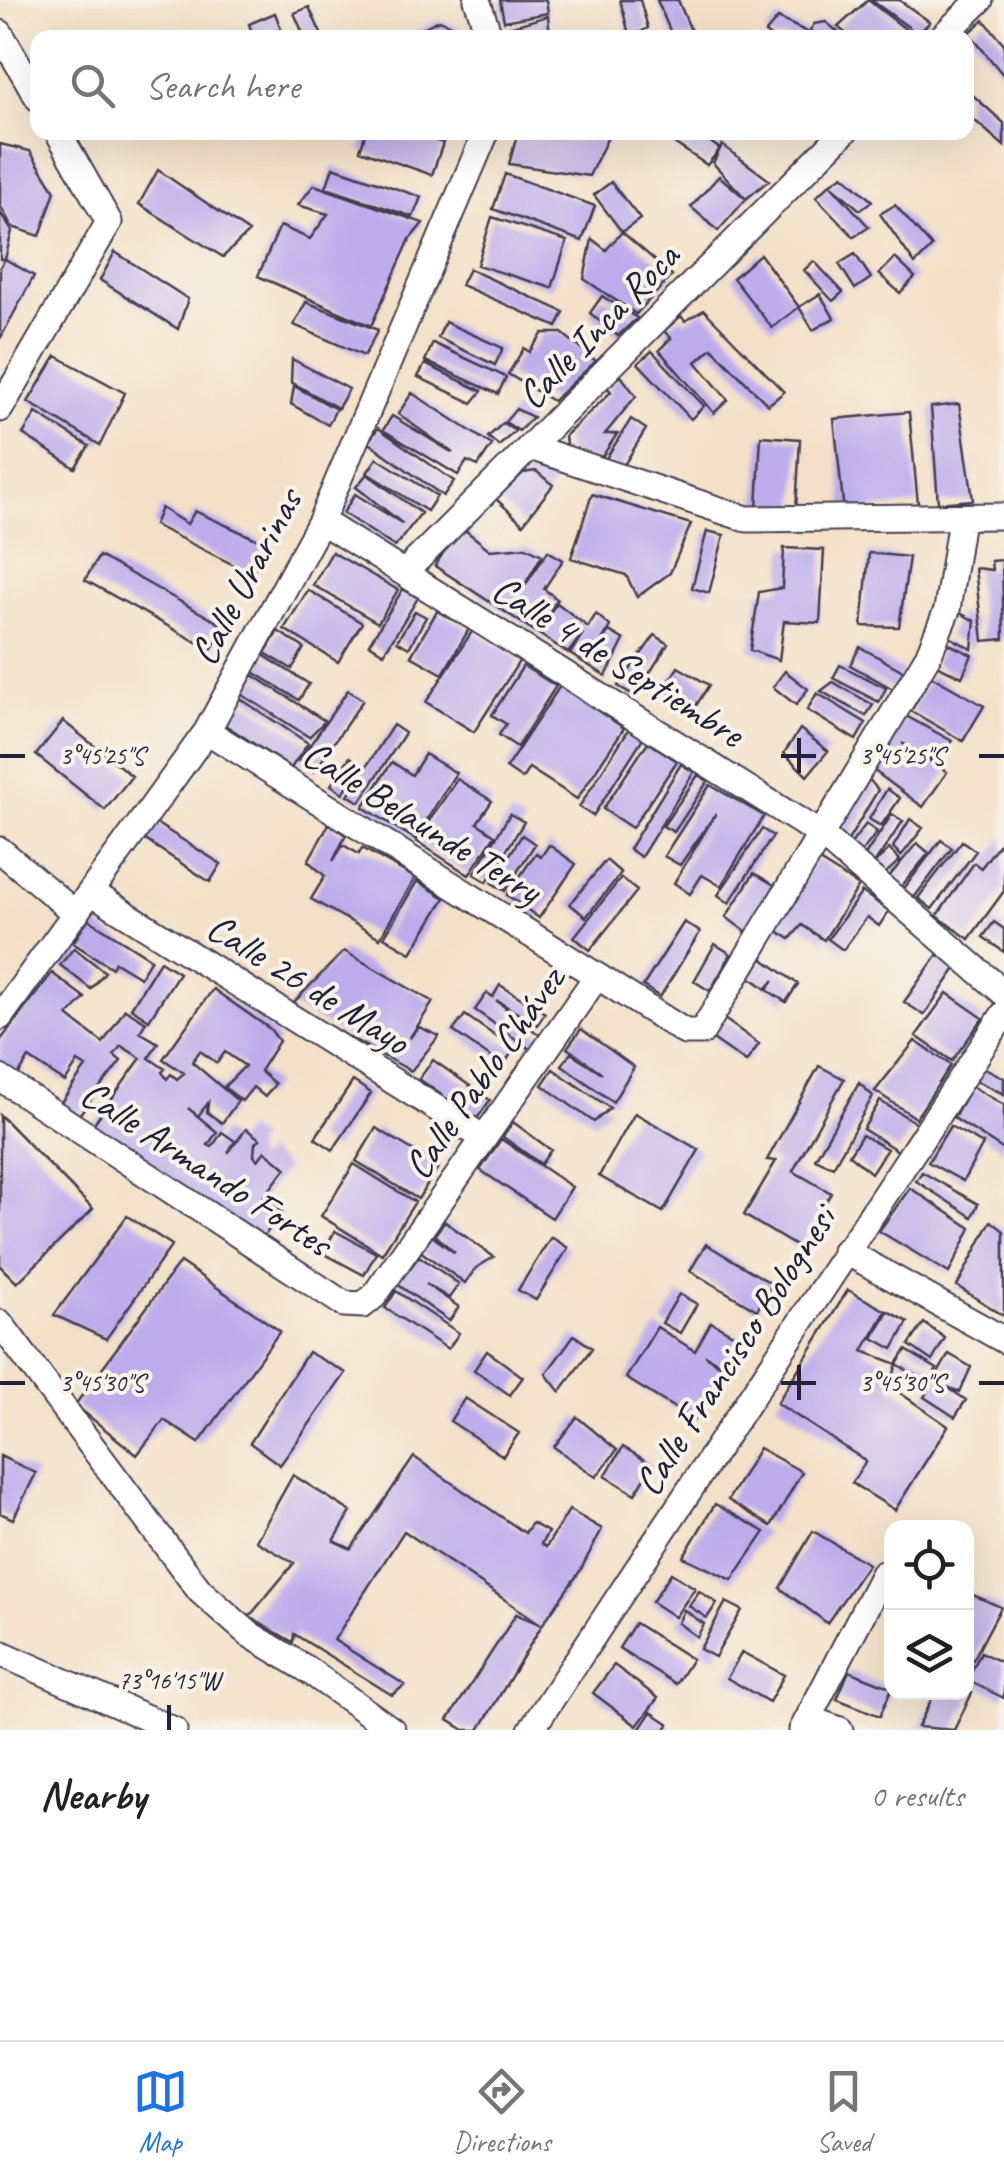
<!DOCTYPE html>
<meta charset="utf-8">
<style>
:root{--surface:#fff;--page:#f6f6f6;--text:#222;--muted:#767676;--line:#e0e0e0;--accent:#1a73e8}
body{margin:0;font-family:Caveat,sans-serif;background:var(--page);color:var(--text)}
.controls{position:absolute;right:30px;bottom:30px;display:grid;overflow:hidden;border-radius:20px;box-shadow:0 10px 40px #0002}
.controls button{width:90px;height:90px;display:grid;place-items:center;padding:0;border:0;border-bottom:2px solid var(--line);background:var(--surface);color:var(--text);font:50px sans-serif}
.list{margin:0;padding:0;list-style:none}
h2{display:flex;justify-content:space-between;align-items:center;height:130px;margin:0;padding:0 40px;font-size:42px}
h2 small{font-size:32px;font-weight:400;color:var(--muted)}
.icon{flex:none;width:55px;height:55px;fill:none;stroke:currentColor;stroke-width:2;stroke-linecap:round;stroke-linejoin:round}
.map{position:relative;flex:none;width:1004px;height:1730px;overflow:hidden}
.search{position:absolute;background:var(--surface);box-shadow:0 10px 40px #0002;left:30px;right:30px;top:30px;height:110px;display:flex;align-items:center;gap:25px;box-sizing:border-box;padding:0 35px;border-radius:20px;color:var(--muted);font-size:38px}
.sheet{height:310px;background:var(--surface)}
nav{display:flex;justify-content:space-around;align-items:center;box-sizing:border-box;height:140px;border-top:2px solid var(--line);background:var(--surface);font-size:28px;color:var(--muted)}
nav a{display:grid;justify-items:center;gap:5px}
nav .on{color:var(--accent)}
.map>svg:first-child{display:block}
.building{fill:#bcacec}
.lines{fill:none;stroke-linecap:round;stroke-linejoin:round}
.minor-casing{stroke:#423e50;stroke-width:29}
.minor{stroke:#fff;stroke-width:25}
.ticks{fill:none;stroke:#22223b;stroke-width:4}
.labels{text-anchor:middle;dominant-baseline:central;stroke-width:8;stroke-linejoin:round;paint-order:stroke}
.street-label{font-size:40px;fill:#22223b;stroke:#f7f3e8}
.ticks-label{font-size:25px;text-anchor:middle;fill:#22223b;stroke:#f7f3e8;stroke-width:8;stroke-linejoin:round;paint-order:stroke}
</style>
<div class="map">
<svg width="1004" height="1730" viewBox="0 0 1004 1730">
<rect width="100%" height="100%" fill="#f7f3e8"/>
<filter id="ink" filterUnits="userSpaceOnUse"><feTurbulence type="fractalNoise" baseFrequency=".01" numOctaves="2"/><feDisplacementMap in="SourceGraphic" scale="20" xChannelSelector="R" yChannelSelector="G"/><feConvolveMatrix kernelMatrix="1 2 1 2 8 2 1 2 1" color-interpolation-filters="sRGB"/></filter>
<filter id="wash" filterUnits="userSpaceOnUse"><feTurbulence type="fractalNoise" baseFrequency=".0048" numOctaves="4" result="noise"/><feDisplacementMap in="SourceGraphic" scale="40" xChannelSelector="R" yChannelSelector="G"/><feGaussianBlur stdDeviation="2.25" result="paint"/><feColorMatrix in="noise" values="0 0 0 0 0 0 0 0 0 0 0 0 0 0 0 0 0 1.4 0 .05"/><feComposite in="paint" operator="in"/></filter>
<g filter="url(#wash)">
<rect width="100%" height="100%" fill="#f4e0c8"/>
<g id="blocks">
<!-- building -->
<path class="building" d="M500 0H546L548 13 504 21Z
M620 0H640L648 28 630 38Z
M657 0H678L694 38H673Z
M868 0 917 38H851L838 27Z
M871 0H899L930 22 918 34Z
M309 7 323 38H305L294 13Z
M275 13 281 29 254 38 249 24Z
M548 16 550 37 508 38 505 28Z
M778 18 809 33 814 24 826 22 845 38H772L765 33Z
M439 20 481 37V38H402Z
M984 20 1004 44V76L969 33Z
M966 89 1004 123V146L966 113Z
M366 132H411L443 143 432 175 360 150Z
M518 132H592L609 135 589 176 509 164Z
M683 132H715L708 140 720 149 722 145 769 180 746 199 713 163 720 149 707 165 674 143Z
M0 144 30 151 55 191 40 236 12 227 0 205Z
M333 167 421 197 413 217 326 188Z
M158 170 249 232 223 257 139 204Z
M505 174 595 206 582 241 493 209Z
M843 175 872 201 860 210 830 184Z
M719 176 746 199 718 231 691 207Z
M611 182 640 219 622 232 594 195Z
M830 184 869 227 854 237 816 197Z
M314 185 423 223 410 239 371 326 258 276 280 226 310 239 328 214 298 205Z
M895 205 932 247 915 264 880 214Z
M0 212 12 231 5 259H0Z
M492 217 567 241 552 288 477 265Z
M622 232 672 275 636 314 584 279 592 239 606 250Z
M115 252 188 299 178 329 100 280Z
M760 254 799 307 820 294 834 318 813 330 799 307 772 328 733 278Z
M855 254 871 278 855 289 839 264Z
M895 258 915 277 900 293 879 274Z
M5 259 34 276 0 339V267Z
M814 261 843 292 833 301 804 270Z
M469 269 564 312 557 327 461 285Z
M602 296 637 318 618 336 590 313Z
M306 302 378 330 364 356 294 325Z
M704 310 784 392 768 405 712 348 696 362 728 400 714 413 659 350 671 338 664 331 681 316 685 321Z
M445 322 503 348 495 365 438 338Z
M543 333H562L596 361 553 401 508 374 524 348 529 352Z
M433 343 506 377 498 394 425 361Z
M652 351 704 406 691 419 638 363Z
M56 356 125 393 100 445 28 402Z
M292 359 349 389 338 408 291 382Z
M425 364 482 391 472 403 418 377Z
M621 376 636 396 605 434H617L598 463 567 452 565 436 611 392 607 387Z
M294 386 336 409 328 425 291 404Z
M412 393 492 445 478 466 467 461 458 475 383 430 392 416 453 453 398 414Z
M959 404 973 500 938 503 931 407Z
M516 409 533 417 519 431 505 422Z
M909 412 918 504 844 512 834 419Z
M36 413 89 446 75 468 23 434Z
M631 419 646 429 621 470 605 460Z
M503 423 515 431 499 446 488 437Z
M378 428 454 481 443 496 368 442Z
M761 436 800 439 796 510 757 508Z
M377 458 437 496 427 511 367 473Z
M536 471 553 485 523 524 496 499 523 473Z
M367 474 421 513 395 547 343 513 355 494 403 524 356 487Z
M592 494 691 524 670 573 637 597 626 575 571 558Z
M161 508 187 524 195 511 265 543 252 574 154 525Z
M460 526 490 550 526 547 542 555 520 593 548 551 563 560 544 589 557 599 548 615 557 603 588 627 596 614 610 626 601 642 609 631 624 640 606 676 570 654 583 633 568 653 435 566Z
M707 531 724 535 709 593 692 588Z
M784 548 824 550 820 623 784 621 779 660 750 650 759 592 782 588Z
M332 552 398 590 378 623 313 585Z
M869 553 909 557 899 627 862 626Z
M99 556 224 626 211 650 85 580Z
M1002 560 1004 639 983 641 975 568 992 570 991 561Z
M403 589 418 598 384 653 369 644Z
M308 590 362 623 338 662 284 629Z
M415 611 426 617 409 648 397 641Z
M437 611 469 629 443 674 411 656Z
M960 613 975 621 972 649 948 636Z
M473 630 520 660 474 732 426 702Z
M278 631 304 648 292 669 265 653Z
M655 635 668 644 635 696 618 686Z
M945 642 972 655 962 677 934 664Z
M860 647 903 671 893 689 850 665Z
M263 655 309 684 299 700 252 671Z
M840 665 886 688 879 702 833 678Z
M523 666 556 686 517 747 499 735 506 724 492 715Z
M678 667 709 685 694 709 664 690Z
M785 671 808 689 796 705 773 687Z
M253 675 325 721 309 737 241 694Z
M931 676 984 706 963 741 911 711Z
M833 682 873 705 866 716 821 691Z
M560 686 624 728 577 799 529 768 522 779 506 768Z
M348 690 363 700 314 772 299 761Z
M817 693 866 723 856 740 807 710Z
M239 698 308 743 291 768 222 723Z
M906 716 952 741 939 763 902 743 947 772 923 807 873 770Z
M63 721 132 776 105 810 36 755Z
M393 725 405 733 360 802 348 795Z
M629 729 643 738 593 816 579 807Z
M800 729 828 751 807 776 784 753Z
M648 742 677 761 632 828 603 809Z
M425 754 456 773 415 839 363 807 392 762 412 775Z
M350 757 362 765 343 793 331 785Z
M681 764 694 772 641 857 629 849Z
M698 775 708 781 674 832 663 826Z
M868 778 878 790 846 844 833 827Z
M457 779 492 801 477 823 495 835 469 875 416 841Z
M710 785 764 816 721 886 702 875 690 894 674 883 716 813 680 865 664 856Z
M887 789 900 798 881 826 869 819Z
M510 814 524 822 487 882 474 874Z
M892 814 903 821 874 864 864 857Z
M910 819 923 828 901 856 893 847Z
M154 822 221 864 210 882 144 839Z
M329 824 346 835 333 861 343 845 359 854 362 848 415 878 380 938 311 899 325 876 308 861Z
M866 824 877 832 858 857 847 849Z
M762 829 773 836 729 903 718 895Z
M522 835 535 844 505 891 492 883Z
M1004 837V891L969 939 937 916 974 863 981 868Z
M941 840 952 848 913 899 902 891Z
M962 841 976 851 932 909 918 898Z
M917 843 929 853 900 888 888 878Z
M549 845 576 864 539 918 507 895 536 853 541 857Z
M889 849 900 860 884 875 874 864Z
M816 859 859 886 824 940 802 925 790 939 771 927Z
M606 860 621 873 586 917 570 904Z
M754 873 779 888 750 935 726 917Z
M621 878 637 891 590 950 574 937Z
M417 881 445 898 411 953 384 937Z
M862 892 889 911 879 926 867 917 843 950 828 939Z
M88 919 151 959 140 977 115 962 112 968 73 943Z
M684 922 700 932 660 997 643 986Z
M994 922 1004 929V952L983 937Z
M715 944 731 954 710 991 694 981Z
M74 948 105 972 91 989 60 965Z
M344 951 433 1002 409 1039 419 1027 439 1036 411 1071 291 1005Z
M755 953 798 984 786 1002 767 990 774 980 766 989 742 971Z
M938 954 957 967 924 1015 904 1002Z
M160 961 179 973 149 1020 131 1008Z
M52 973 85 998 68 1016 103 1043 125 1009 146 1022 140 1032 158 1043 149 1058 165 1069 162 1072 167 1079 171 1074 177 1079 184 1073 163 1059 213 989 270 1029 279 1041 260 1071 275 1084 265 1097 253 1087 242 1101 224 1087 245 1066 225 1052 217 1063 200 1051 192 1062 238 1101 222 1123 207 1112 208 1103 198 1116 188 1108 217 1132 208 1145 212 1147 222 1132 235 1141 228 1153 246 1129 260 1139 255 1143 254 1156 258 1160 265 1151 286 1168 263 1198 282 1212 259 1243 92 1126 141 1058 121 1046 114 1055 121 1061 75 1120 57 1108 86 1067 78 1062 65 1082 29 1058 17 1077 0 1066V1041Z
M500 985 545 1013 537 1025 496 1000 548 1042 538 1055 475 1010 487 993 493 997Z
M947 993 983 1018 952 1061 916 1036Z
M465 1015 514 1049 503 1066 453 1031Z
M723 1018 759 1044 746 1062 710 1037Z
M581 1029 634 1067 613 1102 562 1065 571 1053 602 1073 567 1048Z
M915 1041 951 1065 916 1118 875 1091Z
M433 1060 490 1100 476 1120 419 1079Z
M819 1066 844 1079 793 1171 831 1193 799 1248 744 1215 776 1161 767 1160Z
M983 1067 1004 1078V1094L974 1080Z
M553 1069 610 1108 594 1122 542 1085Z
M353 1081 371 1093 333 1150 315 1138Z
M859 1083 873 1096 833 1167 815 1159Z
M971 1086 1004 1105V1150L954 1118Z
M880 1101 916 1123 898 1151 863 1129Z
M635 1113 699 1150 663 1212 599 1176Z
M0 1115 93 1209 17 1283 0 1266Z
M513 1122 551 1150 541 1164 503 1137Z
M950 1126 983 1144 963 1181 928 1162Z
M376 1128 439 1166 418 1199 356 1161Z
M862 1135 887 1149 871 1173 849 1155Z
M501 1139 572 1187 552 1218 480 1170Z
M354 1164 415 1202 382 1254 321 1216Z
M922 1172 978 1204 972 1217 916 1181Z
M910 1188 971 1228 949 1273 879 1231Z
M127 1216 172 1245 106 1339 54 1315Z
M444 1221 494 1257 476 1268 465 1283 413 1246 425 1231 455 1253 435 1235Z
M991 1221 1004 1231V1316L957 1286Z
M335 1231 376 1253 364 1275 323 1253Z
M551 1237 568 1248 536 1300 518 1290Z
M706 1244 772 1284 757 1310 690 1271Z
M419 1256 459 1284 449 1298 426 1284 459 1307 449 1321 397 1284 404 1267 408 1271Z
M180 1262 280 1331 199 1443 164 1420 137 1455 75 1405Z
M848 1290 886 1311 863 1351 897 1364 890 1386 948 1426 895 1510 852 1483 866 1461 777 1403Z
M396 1291 459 1333 448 1349 385 1308Z
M679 1294 697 1304 680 1333 662 1323Z
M888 1311 908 1322 893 1349 873 1338Z
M711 1322 742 1339 726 1367 705 1355 725 1369 694 1420 626 1378 657 1327 695 1351Z
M924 1323 945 1338 932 1361 909 1345Z
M574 1335 592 1348 560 1392 546 1374Z
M906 1350 937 1369 928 1383 897 1364Z
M487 1351 523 1377 510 1395 474 1370Z
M308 1352 346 1373 280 1465 250 1443Z
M949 1354 971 1367 960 1392 947 1387 966 1400 955 1417 924 1397Z
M465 1398 519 1433 503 1456 450 1421Z
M577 1417 617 1450 596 1477 554 1447Z
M623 1447 653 1465 635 1494 605 1476Z
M759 1448 802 1472 771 1526 728 1500Z
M0 1456 36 1473 13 1519 0 1513Z
M414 1457 525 1533 532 1523 548 1532 541 1544 546 1547 569 1510 602 1529 580 1571 542 1625 404 1531 334 1640 405 1685 392 1695 294 1634 293 1642 249 1617 294 1563 256 1541 293 1475 351 1512 334 1541 351 1549Z
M715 1504 765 1532 732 1580 683 1557Z
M813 1531 868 1564 827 1623 780 1588Z
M671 1573 695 1588 675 1617 652 1602Z
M699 1591 717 1603 707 1618 689 1606Z
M966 1592 1001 1607 973 1660 966 1657Z
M726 1602 742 1610 715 1657 700 1649Z
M684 1610 704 1624 697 1637 678 1623Z
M516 1614 542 1625 479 1730H464L448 1720Z
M635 1623 692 1659 676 1684 619 1648Z
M742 1652 784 1675 769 1702 727 1678Z
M981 1652 1004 1664V1698L967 1680Z
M614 1665 658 1698 637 1726 593 1693Z
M849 1671 892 1688 880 1716 837 1699Z
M966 1690 972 1693 954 1730 918 1727 935 1692Z
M651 1712 669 1724 665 1730H639Z"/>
</g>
</g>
<g filter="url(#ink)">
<use href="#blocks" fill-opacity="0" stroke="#423e50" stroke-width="2.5"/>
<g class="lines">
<defs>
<path id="minor" d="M477 0 490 38
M0 33 38 98
M941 38 980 0
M0 409 109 222 58 132
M533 448 747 519 1004 516
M321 521 820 834 1004 993
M406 571 844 132
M207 731 597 976
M0 850 76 914
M91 892 484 1138
M0 1017 207 731 321 521 486 132
M0 1078 344 1304 363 1305 374 1296 597 976 685 1032H702L928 656 947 610 961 519
M845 1251 1004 1340
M0 1323 200 1591 249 1634 305 1668 392 1730
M0 1653 174 1730
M809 1719 840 1730
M531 1730 1004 1014
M802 1730 883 1574"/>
</defs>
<!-- minor casing -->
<use href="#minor" class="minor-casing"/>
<!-- minor -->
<use href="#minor" class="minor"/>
</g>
</g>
<!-- ticks -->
<path class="ticks" d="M799 738V773M0 756H25M781 756H816M979 756H1004M799 1365V1400M0 1383H25M781 1383H816M979 1383H1004M169 1705V1730"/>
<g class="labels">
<!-- street labels -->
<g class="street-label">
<text transform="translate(598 326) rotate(-46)">Calle Inca Roca</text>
<text transform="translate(246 577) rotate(-62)">Calle Urarinas</text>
<text transform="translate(618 661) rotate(32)">Calle 4 de Septiembre</text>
<text transform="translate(422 822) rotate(32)">Calle Belaunde Terry</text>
<text transform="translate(308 984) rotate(32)">Calle 26 de Mayo</text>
<text transform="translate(484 1073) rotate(-55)">Calle Pablo Chávez</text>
<text transform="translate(206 1168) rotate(33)">Calle Armando Fortes</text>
<text transform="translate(735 1351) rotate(-57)">Calle Francisco Bolognesi</text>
</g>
</g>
<g class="ticks-label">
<text x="102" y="764">3°45'25"S</text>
<text x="902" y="764">3°45'25"S</text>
<text x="102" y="1391">3°45'30"S</text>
<text x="902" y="1391">3°45'30"S</text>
<text x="169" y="1689">73°16'15"W</text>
</g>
</svg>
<div class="controls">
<button><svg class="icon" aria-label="locate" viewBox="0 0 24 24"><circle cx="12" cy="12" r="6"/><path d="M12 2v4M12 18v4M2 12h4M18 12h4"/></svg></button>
<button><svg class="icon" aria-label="layers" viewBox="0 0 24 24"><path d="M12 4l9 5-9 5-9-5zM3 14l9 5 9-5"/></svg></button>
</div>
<div class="search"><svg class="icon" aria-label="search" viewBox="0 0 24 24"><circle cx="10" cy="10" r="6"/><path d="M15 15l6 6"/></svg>Search here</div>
</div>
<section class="sheet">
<h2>Nearby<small>0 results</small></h2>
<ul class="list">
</ul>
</section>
<nav>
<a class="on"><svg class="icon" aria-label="map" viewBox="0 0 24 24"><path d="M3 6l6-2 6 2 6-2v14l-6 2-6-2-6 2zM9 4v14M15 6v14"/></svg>Map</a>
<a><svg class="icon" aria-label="directions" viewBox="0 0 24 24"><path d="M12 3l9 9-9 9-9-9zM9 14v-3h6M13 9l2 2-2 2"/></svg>Directions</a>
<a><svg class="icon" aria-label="saved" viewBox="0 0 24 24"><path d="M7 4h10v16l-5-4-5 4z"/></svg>Saved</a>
</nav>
